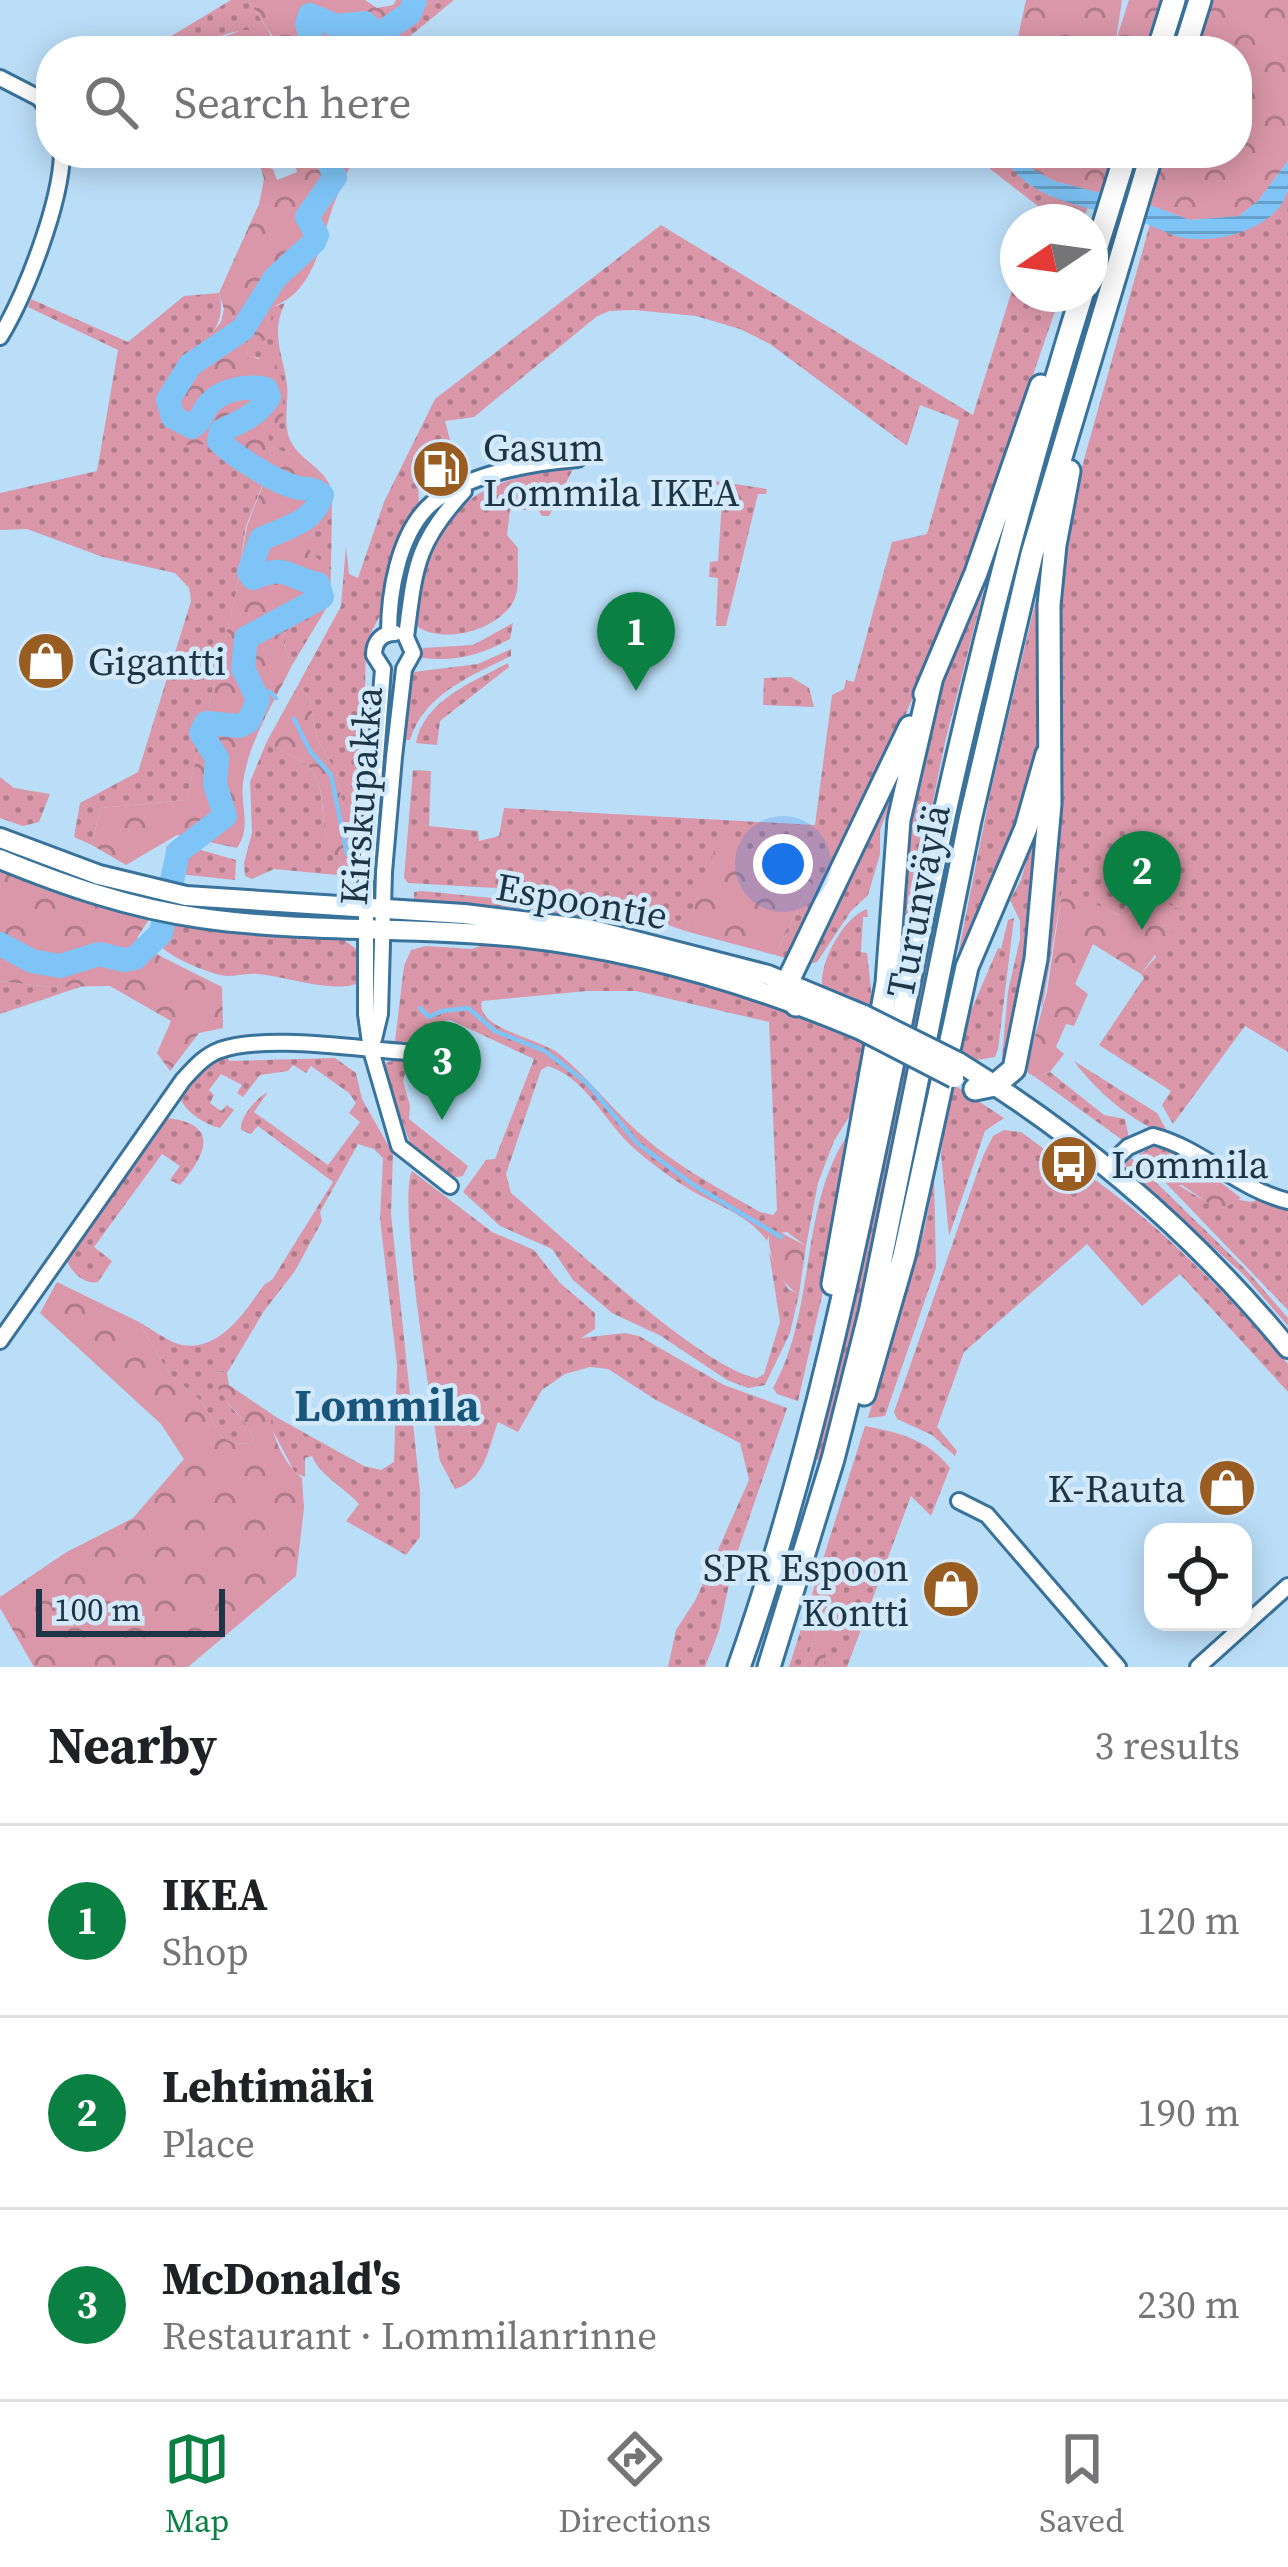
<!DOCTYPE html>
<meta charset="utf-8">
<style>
:root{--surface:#fff;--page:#f2f2f2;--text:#202124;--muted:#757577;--line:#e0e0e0;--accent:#0b8043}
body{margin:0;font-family:"Source Serif 4",serif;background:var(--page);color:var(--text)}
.controls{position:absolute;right:36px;bottom:36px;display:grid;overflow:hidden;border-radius:24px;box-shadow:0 6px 30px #0003}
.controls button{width:108px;height:108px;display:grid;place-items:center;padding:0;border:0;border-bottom:3px solid var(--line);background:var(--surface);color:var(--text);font:60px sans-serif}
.compass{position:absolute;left:1000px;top:204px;width:108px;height:108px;border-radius:50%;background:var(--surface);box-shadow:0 6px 30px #0003;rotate:257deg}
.scale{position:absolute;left:36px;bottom:30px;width:189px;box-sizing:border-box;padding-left:12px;border:6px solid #1d3647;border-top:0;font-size:33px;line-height:42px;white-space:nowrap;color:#1d3647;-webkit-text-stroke:9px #d2e9fb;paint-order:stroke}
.you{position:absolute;left:783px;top:864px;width:42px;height:42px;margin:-30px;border:9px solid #fff;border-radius:50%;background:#1a73e8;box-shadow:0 0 0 18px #1a73e833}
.badge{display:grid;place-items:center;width:78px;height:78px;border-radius:50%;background:var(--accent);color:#fff;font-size:39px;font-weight:700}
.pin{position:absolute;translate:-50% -99px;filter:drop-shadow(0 3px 6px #0008)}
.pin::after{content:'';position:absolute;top:63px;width:42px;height:36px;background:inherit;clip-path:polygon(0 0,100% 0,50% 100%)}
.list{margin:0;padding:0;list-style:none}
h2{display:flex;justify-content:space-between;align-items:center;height:156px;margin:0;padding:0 48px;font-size:51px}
h2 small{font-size:39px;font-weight:400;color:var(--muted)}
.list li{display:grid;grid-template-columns:78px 1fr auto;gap:36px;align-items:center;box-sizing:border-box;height:192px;padding:0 48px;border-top:3px solid var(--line)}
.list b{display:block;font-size:45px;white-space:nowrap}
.list p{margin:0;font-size:39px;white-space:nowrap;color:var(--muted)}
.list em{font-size:39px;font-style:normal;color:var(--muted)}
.icon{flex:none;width:66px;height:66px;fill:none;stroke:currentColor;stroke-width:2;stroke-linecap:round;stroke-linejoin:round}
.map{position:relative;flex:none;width:1288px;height:1667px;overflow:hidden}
.search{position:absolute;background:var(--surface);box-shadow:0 6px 30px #0003;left:36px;right:36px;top:36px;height:132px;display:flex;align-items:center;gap:30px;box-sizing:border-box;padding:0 42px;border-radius:48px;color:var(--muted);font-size:45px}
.sheet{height:732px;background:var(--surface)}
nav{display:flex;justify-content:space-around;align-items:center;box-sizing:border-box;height:168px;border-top:3px solid var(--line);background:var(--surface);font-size:33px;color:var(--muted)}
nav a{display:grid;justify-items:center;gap:6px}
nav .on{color:var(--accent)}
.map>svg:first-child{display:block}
.grass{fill:url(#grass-dots);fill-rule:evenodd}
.forest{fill:url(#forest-crowns)}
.pitch{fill:#d997a9}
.water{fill:url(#water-rules)}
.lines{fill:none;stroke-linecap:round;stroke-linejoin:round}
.stream{stroke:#7ec4f7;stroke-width:4.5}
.river{stroke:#7ec4f7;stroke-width:24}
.minor-casing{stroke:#39729a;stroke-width:20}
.major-casing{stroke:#39729a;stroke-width:24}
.highway-casing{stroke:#39729a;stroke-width:27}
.minor{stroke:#fff;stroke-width:14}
.major{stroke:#fff;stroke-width:18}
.highway{stroke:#fff;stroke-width:21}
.major-bridge-casing{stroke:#39729a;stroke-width:24;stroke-linecap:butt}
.major-bridge{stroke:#fff;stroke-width:18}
.labels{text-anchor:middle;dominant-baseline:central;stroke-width:9;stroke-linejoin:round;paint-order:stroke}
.poi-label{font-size:39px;fill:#1d3647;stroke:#d2e9fb;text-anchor:start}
.street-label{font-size:39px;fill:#1d3647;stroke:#d2e9fb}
.quarter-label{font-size:45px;font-weight:bold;fill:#1a567c;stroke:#d2e9fb}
</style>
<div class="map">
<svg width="1288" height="1667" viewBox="0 0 1288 1667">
<defs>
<pattern id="grass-dots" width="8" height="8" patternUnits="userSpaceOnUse" patternTransform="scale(3)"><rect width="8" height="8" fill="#d997a9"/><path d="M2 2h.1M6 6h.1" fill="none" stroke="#af7c8b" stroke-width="1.8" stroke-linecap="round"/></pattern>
<pattern id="forest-crowns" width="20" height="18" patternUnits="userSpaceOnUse" patternTransform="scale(3)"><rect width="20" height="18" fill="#d997a9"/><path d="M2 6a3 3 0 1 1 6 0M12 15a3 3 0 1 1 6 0" fill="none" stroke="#af7c8b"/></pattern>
<pattern id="water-rules" width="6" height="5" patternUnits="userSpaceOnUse" patternTransform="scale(3)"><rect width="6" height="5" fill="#7ec4f7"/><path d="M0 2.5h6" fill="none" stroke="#67a0ca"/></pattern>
</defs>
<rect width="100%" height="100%" fill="#bbdef8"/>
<!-- grass -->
<path class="grass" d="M231 0H248L268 30C245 30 218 29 207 51L172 46 168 38Z
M433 0H454L392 51H375Z
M985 153H1003C1016 182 1059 199 1088 206L1083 222H1033L1038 206 990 169Z
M1288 191V1052L1245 1026 1173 1124 1162 1105 1171 1091 1099 1045 1144 978 1141 974 1156 957 1133 897 1120 915 1062 891 1042 1009 1040 986 1060 580 1074 495 1150 224 1194 239 1277 209Z
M661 225 973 415 1018 271V294H1061L955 600 901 725 786 958 775 955 811 883 721 837 685 931 609 904 495 888 408 883 404 878 413 770 431 771 429 826 478 831 479 841 499 836 504 808 815 825 832 695 844 689 846 680 854 682 892 542 927 534 959 420 920 405 907 446 770 344 740 329 696 316 634 310 609 311 596 317 474 417 445 421 450 440 441 439 432 447 435 451 418 474 419 510 393 556 383 610 366 642 362 827 345 817 336 772 317 739 309 696 298 685 341 606 346 546 349 574 358 578 384 502 435 399Z
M219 293C229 327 200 347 179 372L214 444 264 481 246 526 236 593 186 800 100 808 92 845 74 837 80 803 138 772 191 601 189 588 175 573 103 557 27 529 0 530V493L97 471 118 350 28 307 31 299 128 342 184 296Z
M285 303C270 334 283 354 287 385 289 404 282 424 291 442 300 459 319 466 329 483L293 455 271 447 266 439 259 358 249 356 247 351 272 307Z
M1094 311 1038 496 980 723 918 1030 910 1025 940 872 1013 562 1083 326Z
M573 469 549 516H542L538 510H510L507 535 518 548C517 562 520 585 515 598 502 629 445 645 418 627 409 522 477 474 573 469Z
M715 481 767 489 766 494H758L726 626H716L718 578 709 577 710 562 718 561 723 486 714 484Z
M332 499 331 570 309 552V540Z
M996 542 945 742 890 1012C897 932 899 849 916 771 933 692 966 617 996 542Z
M1041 578 1039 728 1030 795 942 1035 990 794Z
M330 602 291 667 282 636 298 620Z
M513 623 510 639C481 655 455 662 422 658L423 648 473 645Z
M511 649V656C472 675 423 695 410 740H406L407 684 414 672 478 664Z
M508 663 509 667 440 721 437 745 416 743C424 700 473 682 508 663Z
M791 677 809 688 814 707 763 705 764 678Z
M267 741C281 753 305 758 314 773 327 796 319 828 331 849 336 859 349 869 358 877L274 869 252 879 245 876 244 863 252 833 250 782Z
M902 757 898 781 880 830V854L868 895 851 911 817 962 805 965Z
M0 777 14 788 50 794 39 822 23 826 0 818Z
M1039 817 1041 837 1020 1006 1006 1062 1002 1058 1008 991 1020 939V921L1010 900 1021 880Z
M173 842 236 860 235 880 169 873 166 847Z
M422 891 522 901 646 927 520 908 414 899V892Z
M867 909 868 917H863L861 952 867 953 873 1008 822 986C820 961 843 918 867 909Z
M159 915 343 939 360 952V982C338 995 284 976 258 974 244 973 233 978 220 975 197 969 159 953 148 932Z
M1014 918 998 1049 995 1057 977 1060 965 1055 958 1041 998 948 1001 949 1008 920Z
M486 944C619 946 746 994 869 1038L852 1112 834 1141 818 1183 806 1246 787 1232 769 1234 767 1241C748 1214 717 1206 689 1189 671 1178 652 1164 636 1150 605 1124 588 1079 548 1066L541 1070 506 1174 511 1193C561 1235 702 1369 757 1378L764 1374 780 1322 769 1252 788 1289 799 1294 790 1333 765 1385 748 1388 727 1380 661 1336 612 1313 573 1280 552 1249 500 1226 463 1192 486 1160 495 1159 534 1059 450 1020C427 1024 421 1054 395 1041L404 966 411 950 426 946 472 949ZM587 991H636L769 1022 777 1210 773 1215 760 1212C718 1188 673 1164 637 1131 609 1106 588 1077 558 1053 540 1039 474 1028 482 1001Z
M0 981 50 987 86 985 0 1014Z
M227 1055 229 1061 335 1058 356 1073 362 1099 393 1154 391 1214 420 1490V1537L406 1555 346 1521 359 1504C345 1488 319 1475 312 1456L305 1458V1477L295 1473 271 1427V1420L276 1417 364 1466 381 1470 394 1462 397 1365 380 1219 383 1158 374 1149 358 1144 320 1212 322 1221 295 1271 264 1311 227 1373 218 1372C222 1411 239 1407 254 1437L250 1443 236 1444 222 1437 202 1402 168 1372 139 1322C152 1329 168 1342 182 1345 221 1352 246 1309 265 1284L272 1280 333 1182 258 1126 251 1134 241 1130C239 1118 256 1098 268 1092L254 1112 328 1165 360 1122 349 1113 356 1103 349 1093 311 1066 306 1073 293 1065 288 1071 260 1075 243 1097 237 1093 242 1085 221 1074 209 1090 214 1095 210 1103 221 1111 227 1105 234 1110 220 1128C206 1125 187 1113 181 1100L205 1066Z
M904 1056 912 1060 880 1219 822 1461 812 1458Z
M409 1059 403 1081 410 1106 409 1119 468 1166 463 1176 452 1178 410 1143 383 1068 387 1062Z
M1074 1061 1157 1113 1169 1135C1134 1125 1093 1088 1074 1061Z
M1050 1072 1104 1115 1125 1119 1129 1138 1121 1139 1035 1077Z
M951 1083 1004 1118 985 1131 949 1236 941 1153Z
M167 1118C221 1124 206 1155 180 1185L170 1180 180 1166 162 1154 94 1247 112 1261 98 1282C84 1285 71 1272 66 1259Z
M852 1129 822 1296 798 1401 777 1394 773 1388C818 1308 798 1200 852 1129Z
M1004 1130 1021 1132 1077 1173 1081 1170C1160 1224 1225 1292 1288 1364V1392L1180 1274 1142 1306 1087 1244 964 1352 937 1427 957 1451 955 1456 932 1435 897 1419 894 1412 983 1156 993 1136Z
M1131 1158 1248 1272 1288 1318V1326L1244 1275 1128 1170 1125 1164Z
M412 1171 492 1232 534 1250 559 1282 595 1313V1329L581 1338 625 1333 639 1336 724 1385 787 1408 733 1565 719 1631 705 1667H668L676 1630 696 1599 749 1480 740 1443 656 1400 608 1369 590 1367 565 1374 542 1390 518 1432 498 1422C488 1449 485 1480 455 1489L440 1461C433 1413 397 1203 412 1171Z
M934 1176 936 1268 885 1416 868 1418 925 1227Z
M1159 1176C1182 1184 1201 1203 1225 1208L1234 1199 1251 1202 1262 1198 1288 1206V1310Z
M865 1426C898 1432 929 1440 950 1468L931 1516 911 1496 847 1667H823L839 1580 834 1582 804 1667H789Z"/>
<!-- forest -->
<path class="forest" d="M248 0H365L377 8 393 5 396 0H433L375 51H278L274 38Z
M1026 0H1122L1116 40 1129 0H1288V161L1258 201 1239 216 1190 220 1154 207 1054 181 1030 168 1019 153H1237V51H1015Z
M304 153H356C348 171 340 188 333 206 320 243 315 292 272 307L270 336 247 352 250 356 276 365 283 383V419L267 430 271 447 293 455 329 483 332 499 309 540 310 552 331 570 330 602 298 620 282 636 291 667C274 703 248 742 243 783 240 806 252 827 237 848L177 835 126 865 92 845 100 808 186 800 236 593 247 526 264 482 214 444 179 445 161 418 179 372 221 322 224 309 219 293 259 204 264 179 260 165 273 169 277 180 297 172 294 162 305 157Z
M298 685 309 696 317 739 336 772 345 816 362 827 358 877C350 869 336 859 330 849 320 829 327 796 314 773 305 758 281 753 267 741Z
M720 836 811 883 775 955 685 931Z
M0 864 153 913 137 938 160 956 222 987 223 1028 199 1033 170 1071 157 1053 171 1021 110 986 50 987 0 981Z
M1076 883 1087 900 1119 915 1143 890 1178 909 1177 925 1141 974 1093 944 1075 984 1088 994 1074 1026 1066 1024 1056 1047 1064 1054 1050 1072 1035 1077 1028 1073 1027 1064 1047 992 1062 891Z
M1160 1143 1198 1165 1241 1198 1225 1208 1211 1205 1182 1185 1172 1187 1157 1177 1139 1154Z
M778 1231 806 1246 799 1294C781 1286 767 1253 769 1234Z
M57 1282 139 1322 168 1372 202 1402 222 1437 236 1444 250 1443 254 1437C243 1414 222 1403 214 1378L218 1372 227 1373 229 1385 276 1417 271 1420C273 1439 286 1466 302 1478L304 1508 296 1576 188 1667H34L0 1608V1597L65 1553 133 1518 184 1459 161 1424 40 1313Z
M839 1580 845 1586 823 1667H804L834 1581Z"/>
<!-- pitch -->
<path class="pitch" d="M242 30H268L278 51H207L215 40Z"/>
<!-- water -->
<path class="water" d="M1003 153H1019L1030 168 1054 181 1155 207 1190 220 1239 216 1258 201 1288 161C1288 169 1288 181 1288 189 1279 230 1211 247 1176 236 1161 231 1148 223 1132 219 1088 207 1023 200 1003 153Z"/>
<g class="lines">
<!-- stream -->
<path class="stream" d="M254 689 270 692 276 698
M294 719 310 751 331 775 347 854
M420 1008 429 1017 442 1011 468 1008 495 1031 545 1051 587 1083 637 1143 695 1186 781 1237"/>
<!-- river -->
<path class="river" d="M315 51 307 24 310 15 337 26 365 23 378 35 410 13 415 0
M0 944 32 961 60 966 99 954 124 960 135 958 161 933 178 852 225 816 215 784 217 758 201 733 206 723 239 726 249 721 258 700 243 668 246 638 322 597 318 584C286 577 288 564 253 578L249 572 261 539C283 529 315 522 322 495 312 487 306 490 295 487 272 480 235 457 219 441L221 431C240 422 258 415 269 397L266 389C248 385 222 389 209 404 201 413 203 420 192 427L173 417 168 400 190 365 243 329 275 278 314 242 317 235 307 217 335 177 329 163 330 153"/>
<defs>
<path id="minor" d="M0 78 39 98 51 113
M0 337C26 294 61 203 62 153
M389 633C389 593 398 538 427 508 459 475 534 462 578 459
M406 637C415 568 415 544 464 491
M383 669 366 882V1014L371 1050 399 1146 450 1186
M383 669 374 655C374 641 382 633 395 633
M374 1039 380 1014 384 872 394 757 404 669 413 653 406 637
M1106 1168 1128 1147 1153 1136C1203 1149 1236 1188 1288 1201
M0 1341 183 1080C194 1068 204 1056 220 1050 270 1033 367 1051 422 1053
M959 1501 987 1515 1118 1667
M1198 1667 1288 1586"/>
<path id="major" d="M0 838 99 875 186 896 464 914 589 929 768 975 864 1015
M0 859C66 886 130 908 201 918 306 933 414 926 519 937 637 950 752 984 861 1030
M958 1062C1082 1138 1195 1235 1288 1348"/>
<path id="highway" d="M1158 51 1174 0
M1184 51 1200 0
M1090 269 1126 153
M925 694 976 573 1041 386
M796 1005 788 981 910 727
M975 1089 995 1085 1014 1069 1036 959 1050 804 1049 605 1055 545 1069 471
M833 1284 887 983 899 820 931 681
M864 1394 904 1256 967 967 1026 828 1047 754
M739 1667C837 1389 882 1098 945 812 984 637 1029 464 1082 294
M769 1667 833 1459 870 1313 970 820 1032 554 1152 153"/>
</defs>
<!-- minor casing -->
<use href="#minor" class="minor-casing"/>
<!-- major casing -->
<use href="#major" class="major-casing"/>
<!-- highway casing -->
<use href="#highway" class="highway-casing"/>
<!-- minor -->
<use href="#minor" class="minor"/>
<!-- major -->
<use href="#major" class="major"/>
<!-- highway -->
<use href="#highway" class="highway"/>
<defs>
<path id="major-bridge" d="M864 1015 958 1062
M861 1030 954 1078"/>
</defs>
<!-- major-bridge casing -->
<use href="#major-bridge" class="major-bridge-casing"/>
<!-- major-bridge -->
<use href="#major-bridge" class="major-bridge"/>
</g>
<!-- icons -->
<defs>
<symbol id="fuel-disc" viewBox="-11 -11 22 22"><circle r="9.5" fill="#9a5d21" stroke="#d2e9fb"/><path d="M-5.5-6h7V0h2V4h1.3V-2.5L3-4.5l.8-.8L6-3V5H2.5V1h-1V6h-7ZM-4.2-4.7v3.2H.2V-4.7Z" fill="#fff"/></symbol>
<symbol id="shop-disc" viewBox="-11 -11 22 22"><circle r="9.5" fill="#9a5d21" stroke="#d2e9fb"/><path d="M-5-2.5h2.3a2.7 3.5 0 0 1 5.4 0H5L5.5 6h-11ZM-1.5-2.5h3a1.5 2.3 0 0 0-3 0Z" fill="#fff"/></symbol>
<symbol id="bus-disc" viewBox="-11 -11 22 22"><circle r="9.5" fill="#9a5d21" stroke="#d2e9fb"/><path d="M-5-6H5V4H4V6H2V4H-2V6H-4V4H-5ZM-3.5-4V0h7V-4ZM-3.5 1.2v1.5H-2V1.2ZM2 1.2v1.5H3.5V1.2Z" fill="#fff"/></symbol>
</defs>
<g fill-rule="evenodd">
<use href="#fuel-disc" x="408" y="436" width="66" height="66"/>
<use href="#shop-disc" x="13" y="628" width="66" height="66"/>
<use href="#bus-disc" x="1036" y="1131" width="66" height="66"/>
<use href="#shop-disc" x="1194" y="1455" width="66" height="66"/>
<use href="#shop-disc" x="918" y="1556" width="66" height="66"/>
</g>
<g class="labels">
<!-- poi labels -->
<g class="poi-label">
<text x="483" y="447">Gasum<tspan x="483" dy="45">Lommila IKEA</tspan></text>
<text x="88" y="661">Gigantti</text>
<text x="1111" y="1164">Lommila</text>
<text x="1185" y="1488" text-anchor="end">K-Rauta</text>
<text x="909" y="1567" text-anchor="end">SPR Espoon<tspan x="909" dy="45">Kontti</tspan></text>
</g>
<!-- street labels -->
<g class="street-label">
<text transform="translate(361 796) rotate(-86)">Kirskupakka</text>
<text transform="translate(582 901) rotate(10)">Espoontie</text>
<text transform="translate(918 901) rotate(-79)">Turunväylä</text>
</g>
<!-- quarter labels -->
<g class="quarter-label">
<text x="387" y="1405">Lommila</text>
</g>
</g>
</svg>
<div class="controls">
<button><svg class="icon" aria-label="locate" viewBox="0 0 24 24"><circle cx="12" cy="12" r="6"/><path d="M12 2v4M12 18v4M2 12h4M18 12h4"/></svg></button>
</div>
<svg class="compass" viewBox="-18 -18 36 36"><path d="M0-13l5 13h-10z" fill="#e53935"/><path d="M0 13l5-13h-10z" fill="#757577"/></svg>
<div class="scale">100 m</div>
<div class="you"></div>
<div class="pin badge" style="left:636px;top:691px">1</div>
<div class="pin badge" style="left:1142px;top:930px">2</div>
<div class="pin badge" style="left:442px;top:1120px">3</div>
<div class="search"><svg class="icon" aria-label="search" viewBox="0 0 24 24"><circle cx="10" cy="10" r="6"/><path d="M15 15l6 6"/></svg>Search here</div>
</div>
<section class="sheet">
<h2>Nearby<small>3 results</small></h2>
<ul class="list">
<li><span class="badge">1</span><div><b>IKEA</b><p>Shop</p></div><em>120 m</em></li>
<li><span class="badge">2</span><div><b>Lehtimäki</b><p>Place</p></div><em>190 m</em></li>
<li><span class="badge">3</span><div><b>McDonald's</b><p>Restaurant · Lommilanrinne</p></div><em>230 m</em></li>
</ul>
</section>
<nav>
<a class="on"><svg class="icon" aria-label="map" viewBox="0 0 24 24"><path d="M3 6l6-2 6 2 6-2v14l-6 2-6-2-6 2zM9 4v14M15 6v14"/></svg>Map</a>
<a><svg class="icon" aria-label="directions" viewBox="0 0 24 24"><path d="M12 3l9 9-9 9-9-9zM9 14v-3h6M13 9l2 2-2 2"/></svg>Directions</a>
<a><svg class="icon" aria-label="saved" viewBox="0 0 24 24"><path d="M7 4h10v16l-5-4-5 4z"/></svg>Saved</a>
</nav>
